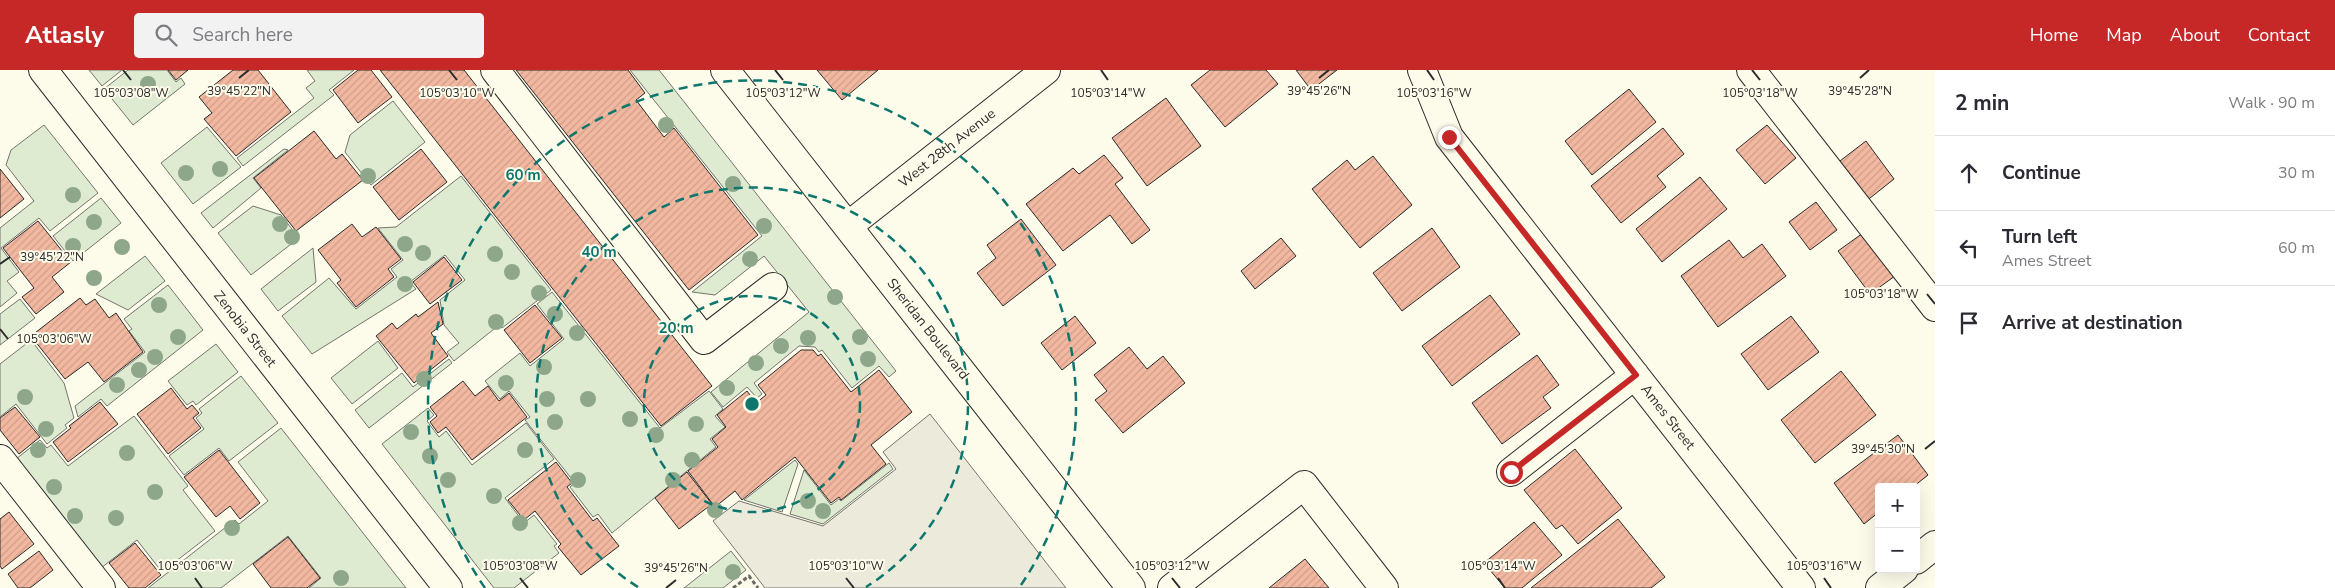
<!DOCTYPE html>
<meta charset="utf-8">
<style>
:root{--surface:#fff;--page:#f2f2f3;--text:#2b2b33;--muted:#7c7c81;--line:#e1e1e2;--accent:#c62828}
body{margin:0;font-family:"Nunito Sans",sans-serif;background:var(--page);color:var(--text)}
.controls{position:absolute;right:15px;bottom:15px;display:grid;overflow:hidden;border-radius:5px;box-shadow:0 5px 20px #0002}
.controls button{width:45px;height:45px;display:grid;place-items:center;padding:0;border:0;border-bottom:1px solid var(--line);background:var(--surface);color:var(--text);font:25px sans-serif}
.stop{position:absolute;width:15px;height:15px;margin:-11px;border:4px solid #c62828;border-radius:50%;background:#fff}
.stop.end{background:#c62828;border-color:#fff;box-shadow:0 1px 5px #0008}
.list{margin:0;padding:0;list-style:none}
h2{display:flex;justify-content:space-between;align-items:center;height:65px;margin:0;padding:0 20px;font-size:21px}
h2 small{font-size:16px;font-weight:400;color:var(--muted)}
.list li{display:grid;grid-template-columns:32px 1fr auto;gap:15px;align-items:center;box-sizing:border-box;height:75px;padding:0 20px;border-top:1px solid var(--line)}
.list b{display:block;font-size:19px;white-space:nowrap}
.list p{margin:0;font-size:16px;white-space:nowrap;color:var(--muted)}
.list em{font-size:16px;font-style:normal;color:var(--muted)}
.icon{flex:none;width:28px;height:28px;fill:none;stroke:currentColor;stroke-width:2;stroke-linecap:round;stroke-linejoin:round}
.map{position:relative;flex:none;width:1935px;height:518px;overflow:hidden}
header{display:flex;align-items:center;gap:30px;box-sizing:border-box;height:70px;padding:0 25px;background:var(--accent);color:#fff}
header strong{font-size:24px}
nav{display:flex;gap:28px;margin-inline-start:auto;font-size:18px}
.search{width:350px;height:45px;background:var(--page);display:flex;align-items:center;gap:12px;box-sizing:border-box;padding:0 18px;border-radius:5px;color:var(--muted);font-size:19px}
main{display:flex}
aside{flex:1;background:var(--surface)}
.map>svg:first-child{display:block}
.grass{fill:#deebd1;stroke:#74746e}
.parking{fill:#eceadb;stroke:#74746e}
.building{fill:url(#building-hatch);stroke:#2b2b2b}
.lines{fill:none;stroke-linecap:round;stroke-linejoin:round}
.minor-casing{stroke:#2b2b2b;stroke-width:30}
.major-casing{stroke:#2b2b2b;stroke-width:30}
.path{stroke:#6a6964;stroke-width:3;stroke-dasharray:4 2.5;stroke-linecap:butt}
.minor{stroke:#fdfbea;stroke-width:28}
.major{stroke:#fdfbea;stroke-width:28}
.tree{fill:#8ea78a}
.route{stroke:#c62828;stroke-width:6}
.ticks{fill:none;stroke:#2b2b2b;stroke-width:2}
.ring{fill:none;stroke:#0f766e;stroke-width:2.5;stroke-dasharray:9 6}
.labels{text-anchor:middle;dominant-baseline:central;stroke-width:4;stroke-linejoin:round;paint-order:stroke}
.street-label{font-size:14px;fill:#2b2b2b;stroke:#fdfbea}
.ticks-label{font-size:12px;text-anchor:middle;fill:#2b2b2b;stroke:#fdfbea;stroke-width:4;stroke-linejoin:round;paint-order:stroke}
.centre{fill:#0f766e;stroke:#fdfbea;stroke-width:2.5}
.ring-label{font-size:15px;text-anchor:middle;font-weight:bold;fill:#0f766e;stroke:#fdfbea;stroke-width:4;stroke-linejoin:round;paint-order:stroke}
</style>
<header>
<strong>Atlasly</strong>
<div class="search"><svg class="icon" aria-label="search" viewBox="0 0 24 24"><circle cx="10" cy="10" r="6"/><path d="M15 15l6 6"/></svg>Search here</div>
<nav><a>Home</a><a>Map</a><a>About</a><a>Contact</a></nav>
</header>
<main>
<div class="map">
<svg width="1935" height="518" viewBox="0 0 1935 518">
<defs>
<pattern id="building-hatch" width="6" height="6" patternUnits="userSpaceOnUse" patternTransform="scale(1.25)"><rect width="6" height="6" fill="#f2b8a0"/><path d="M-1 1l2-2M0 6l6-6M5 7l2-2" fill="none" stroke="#d09e8a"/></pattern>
</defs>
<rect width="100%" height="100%" fill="#fdfbea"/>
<!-- grass -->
<path class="grass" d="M89 0H122L102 16Z
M128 0H167L176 12 181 8 185 14 133 55 104 19Z
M307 0H354L329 20 334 25 243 96 237 88 314 28 306 18 315 11Z
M630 0H659L896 301 889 307 879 296 852 318 822 280 819 282 815 277 799 276 754 313 762 324 757 328 747 317 723 337 711 322 809 242 764 186 715 225 692 222 762 166Z
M393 31 425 72 371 115 345 82 350 65Z
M44 55 98 123 50 161 39 148 1 178 19 202 7 211 17 223 0 237V158L34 131 6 95 11 80Z
M207 57 241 97 193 134 161 93Z
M284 79 288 80 253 108 261 118 213 158 201 143Z
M461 106 551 220 502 258 499 255 454 291 447 282 459 273 444 255 440 230 465 210 445 185 410 212 416 219 312 284 282 246 329 208 356 239 397 207 391 199 403 190 378 158 396 157Z
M101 128 121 153 73 191 53 166Z
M253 136 281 145 299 168 251 205 218 163Z
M313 178 316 212 278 241 261 219Z
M145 186 165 211 128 240 96 224Z
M168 215 203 260 107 336 101 329 78 347 75 336 145 282 129 261 132 259 124 249Z
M552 222 660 358 709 321 723 339 715 346 725 357 710 369 716 377 612 463 598 444 593 447 570 417 575 413 525 350 530 347 509 321 500 329 485 311 520 283 530 296 564 269 537 234Z
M20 229 35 248 0 275V244Z
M31 270 64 313 74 348 65 355 67 358 47 374 16 334 0 347V294Z
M378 271 398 298 352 334 331 308Z
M216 274 238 302 196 335 193 331 187 335 168 311Z
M449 289 452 293 369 358 355 340 402 303 413 317Z
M241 306 278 353 229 391 219 378 184 405 169 386 204 359 196 348 202 343 199 339Z
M428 338 434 345 427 351 439 367 446 361 472 395 526 353 554 389 505 428 524 453 534 445 557 474 554 476 559 483 514 518H494L382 374Z
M134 346 188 416 183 420 215 461 162 502 137 470 101 498 16 389 40 370 47 378 51 375 68 396Z
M281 358 406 518H309L321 508 288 466 221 518H148L235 450 239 454 268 431 238 392Z
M795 390 798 394 782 442 744 430Z
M889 393 893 399 823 454 790 444 804 400 831 435 839 429 841 431Z
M731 481 746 500 723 518H684Z"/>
<!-- parking -->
<path class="parking" d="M930 344 1066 518H765L713 451 739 431 823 456 896 399 883 382Z"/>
<!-- building -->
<path class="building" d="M168 0H188L176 10Z
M233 0H258L291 42 236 86 204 49 212 43 199 27Z
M358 0H371L392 27 358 53 333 20Z
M380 0H464L712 316 661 356Z
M516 0H628L645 23 636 30 664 67 674 58 758 165 689 220Z
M817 0H878L842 30Z
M1210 0H1266L1278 14 1225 57 1191 15Z
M1296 0H1337L1311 20Z
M1629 19 1656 52 1592 105 1565 71Z
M1166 28 1201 76 1147 116 1112 68Z
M1767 55 1796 88 1765 114 1736 80Z
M1663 58 1684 84 1657 106 1666 117 1621 153 1591 116Z
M314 61 336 89 342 84 363 110 296 161 254 108Z
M1866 71 1894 109 1865 132 1836 94Z
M421 79 447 112 399 150 373 117Z
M1104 85 1123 108 1115 114 1150 160 1132 174 1110 145 1063 181 1026 134 1073 98 1079 104Z
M1373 86 1412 135 1360 178 1312 119 1347 90 1355 100Z
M0 99 24 129 0 148Z
M1700 107 1727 139 1662 192 1636 159Z
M1816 132 1837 160 1810 180 1789 152Z
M1021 149 1056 195 1003 236 977 203 996 188 987 175Z
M38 151 71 192 52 207 64 222 36 244 22 227 34 218 3 178Z
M352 154 362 167 376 157 401 189 388 199 394 207 356 237 337 213 341 210 318 180Z
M1432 158 1460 197 1402 241 1373 203Z
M1863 163 1895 206 1870 224 1838 181Z
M1281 168 1296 186 1255 219 1241 201Z
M1729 170 1743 188 1762 174 1786 206 1718 257 1681 206Z
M444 187 462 210 430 234 413 212Z
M1490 225 1520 264 1452 316 1422 276Z
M80 228 86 235 95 229 109 248 116 243 143 282 104 312 88 292 65 309 31 266Z
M438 232 443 254 431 263 448 286 414 313 376 266 392 253 397 259 416 244 418 247Z
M535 235 562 268 530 293 504 260Z
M1075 246 1096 273 1062 300 1041 273Z
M1791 246 1819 282 1768 320 1741 284Z
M1129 277 1147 299 1163 286 1185 313 1123 363 1095 330 1107 321 1094 305Z
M801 280H813L818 286 821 284 851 322 879 300 912 342 871 375 886 394 841 430 839 427 831 433 795 387 742 430 735 421 715 437 688 401 718 377 712 369 726 357 717 345 747 321 756 333 766 325 758 315Z
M1537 285 1559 315 1543 327 1551 338 1502 374 1472 333Z
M1841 301 1876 345 1815 393 1781 350Z
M463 311 475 326 488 316 499 331 509 323 527 347 472 390 446 357 438 363 430 352 437 346 430 337Z
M171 318 187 339 192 335 199 343 193 348 201 358 168 384 137 344Z
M100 332 118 354 68 392 53 372 71 358 69 356Z
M15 337 40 367 19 384 0 360V348Z
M1898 365 1928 405 1913 417H1879V442L1864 454 1834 413Z
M1575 379 1622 438 1578 474 1562 455 1556 459 1524 420Z
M219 380 260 433 240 449 230 436 216 447 184 407Z
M556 392 572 413 567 417 593 451 597 448 619 476 581 505 558 477 561 474 535 441 524 450 508 430Z
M687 402 712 434 679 459 655 428Z
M9 442 34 474 2 499 0 496V449Z
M1618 449 1665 507 1651 518H1531Z
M1534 452 1562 485 1522 518H1505L1484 493Z
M288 467 320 508 307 518H271L253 494Z
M135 473 161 505 145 518H129L109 493Z
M39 481 53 500 30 518H18L8 504Z
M1305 489 1329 518H1269Z"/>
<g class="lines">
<defs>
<path id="minor" d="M43 0 448 518
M495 0 704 270 773 217
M1422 0 1449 67 1801 518
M1751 0 1935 237
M848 156 1046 0
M0 389 101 518
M1511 402 1635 305
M1916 490 1935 475
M1172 518 1304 415 1384 518
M1880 518 1904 499"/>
<path id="major" d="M725 0 1131 518"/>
</defs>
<!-- minor casing -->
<use href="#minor" class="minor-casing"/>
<!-- major casing -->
<use href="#major" class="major-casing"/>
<!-- path -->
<path class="path" d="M733 518 749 506 758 518"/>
<!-- minor -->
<use href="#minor" class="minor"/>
<!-- major -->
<use href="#major" class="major"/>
</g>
<!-- trees -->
<g class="tree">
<circle cx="148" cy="14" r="8"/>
<circle cx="666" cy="55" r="8"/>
<circle cx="220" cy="99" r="8"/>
<circle cx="186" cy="103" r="8"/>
<circle cx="368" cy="106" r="8"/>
<circle cx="733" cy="114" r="8"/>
<circle cx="73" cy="125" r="8"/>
<circle cx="94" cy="152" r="8"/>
<circle cx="280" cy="154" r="8"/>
<circle cx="764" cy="156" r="8"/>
<circle cx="292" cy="167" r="8"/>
<circle cx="405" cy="174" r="8"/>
<circle cx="73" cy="176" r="8"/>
<circle cx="122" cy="177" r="8"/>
<circle cx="423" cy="183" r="8"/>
<circle cx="495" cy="184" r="8"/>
<circle cx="750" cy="189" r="8"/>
<circle cx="512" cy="202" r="8"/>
<circle cx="94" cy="208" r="8"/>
<circle cx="405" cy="214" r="8"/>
<circle cx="539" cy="223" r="8"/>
<circle cx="835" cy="227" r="8"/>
<circle cx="159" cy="235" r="8"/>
<circle cx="555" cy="244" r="8"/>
<circle cx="496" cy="252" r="8"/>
<circle cx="577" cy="263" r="8"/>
<circle cx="178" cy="267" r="8"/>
<circle cx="860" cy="267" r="8"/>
<circle cx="808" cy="268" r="8"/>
<circle cx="781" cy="276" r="8"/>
<circle cx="155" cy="287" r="8"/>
<circle cx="868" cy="289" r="8"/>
<circle cx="756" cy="293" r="8"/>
<circle cx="544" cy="297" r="8"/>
<circle cx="139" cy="300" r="8"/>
<circle cx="424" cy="309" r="8"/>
<circle cx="506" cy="313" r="8"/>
<circle cx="117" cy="315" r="8"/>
<circle cx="727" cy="318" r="8"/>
<circle cx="25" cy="327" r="8"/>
<circle cx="547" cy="329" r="8"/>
<circle cx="588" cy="329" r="8"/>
<circle cx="630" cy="349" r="8"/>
<circle cx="555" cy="352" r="8"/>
<circle cx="696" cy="354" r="8"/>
<circle cx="46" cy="359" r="8"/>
<circle cx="411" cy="362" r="8"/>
<circle cx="656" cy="365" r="8"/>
<circle cx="38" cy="380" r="8"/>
<circle cx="525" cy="380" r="8"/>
<circle cx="127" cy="383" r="8"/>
<circle cx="430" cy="386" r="8"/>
<circle cx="692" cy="390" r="8"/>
<circle cx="448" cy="410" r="8"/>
<circle cx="578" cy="410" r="8"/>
<circle cx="673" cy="410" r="8"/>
<circle cx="54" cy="417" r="8"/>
<circle cx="155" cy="422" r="8"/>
<circle cx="494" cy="426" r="8"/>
<circle cx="808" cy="431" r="8"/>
<circle cx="715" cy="440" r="8"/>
<circle cx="823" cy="441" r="8"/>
<circle cx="75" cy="446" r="8"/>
<circle cx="116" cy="448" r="8"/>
<circle cx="520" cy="453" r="8"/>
<circle cx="232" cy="458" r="8"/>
<circle cx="733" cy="502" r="8"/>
<circle cx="341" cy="508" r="8"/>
</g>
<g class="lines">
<!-- route -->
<path class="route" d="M1449 67 1636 305 1511 402"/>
</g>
<!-- ticks -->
<path class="ticks" d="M123 0 131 10M449 0 457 10M775 0 783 10M1101 0 1108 10M1427 0 1434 10M1752 0 1760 10M239 8 249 0M1319 8 1329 0M1860 8 1869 0M0 194 10 187M1927 224 1935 234M0 259 8 269M1925 379 1935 371M195 508 202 518M520 508 528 518M846 508 854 518M1172 508 1180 518M1498 508 1505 518M1824 508 1831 518M666 518 676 510"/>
<!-- distance rings -->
<g class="ring">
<circle cx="752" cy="334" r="108"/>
<path d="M638 517A216 216 0 1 1 866 517"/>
<path d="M485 518A324 324 0 1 1 1019 518"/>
</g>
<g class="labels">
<!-- street labels -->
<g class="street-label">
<text transform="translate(947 78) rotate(-38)">West 28th Avenue</text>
<text transform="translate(245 259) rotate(52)">Zenobia Street</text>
<text transform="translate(928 259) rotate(52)">Sheridan Boulevard</text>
<text transform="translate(1668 347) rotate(52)">Ames Street</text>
</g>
</g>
<g class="ticks-label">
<text x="239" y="25">39°45'22"N</text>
<text x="1319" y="25">39°45'26"N</text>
<text x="1860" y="25">39°45'28"N</text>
<text x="131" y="27">105°03'08"W</text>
<text x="457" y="27">105°03'10"W</text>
<text x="783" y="27">105°03'12"W</text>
<text x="1108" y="27">105°03'14"W</text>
<text x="1434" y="27">105°03'16"W</text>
<text x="1760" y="27">105°03'18"W</text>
<text x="52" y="191">39°45'22"N</text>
<text x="1881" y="228">105°03'18"W</text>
<text x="54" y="273">105°03'06"W</text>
<text x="1883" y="383">39°45'30"N</text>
<text x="195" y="500">105°03'06"W</text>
<text x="520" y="500">105°03'08"W</text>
<text x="846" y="500">105°03'10"W</text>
<text x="1172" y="500">105°03'12"W</text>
<text x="1498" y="500">105°03'14"W</text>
<text x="1824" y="500">105°03'16"W</text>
<text x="676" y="502">39°45'26"N</text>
</g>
<circle cx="752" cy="334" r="8" class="centre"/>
<g class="ring-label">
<text x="523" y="110">60 m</text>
<text x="599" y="187">40 m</text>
<text x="676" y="263">20 m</text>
</g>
</svg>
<div class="controls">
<button>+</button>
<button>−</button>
</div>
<div class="stop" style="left:1511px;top:402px"></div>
<div class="stop end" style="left:1449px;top:67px"></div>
</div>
<aside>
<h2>2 min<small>Walk · 90 m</small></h2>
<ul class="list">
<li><svg class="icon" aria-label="ahead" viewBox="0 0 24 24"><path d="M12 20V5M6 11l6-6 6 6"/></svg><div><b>Continue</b></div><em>30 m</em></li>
<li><svg class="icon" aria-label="left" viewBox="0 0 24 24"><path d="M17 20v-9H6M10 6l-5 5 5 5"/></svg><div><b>Turn left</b><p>Ames Street</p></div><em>60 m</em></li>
<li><svg class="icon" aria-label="arrive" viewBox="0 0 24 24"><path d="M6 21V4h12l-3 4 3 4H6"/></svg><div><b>Arrive at destination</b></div></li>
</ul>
</aside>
</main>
